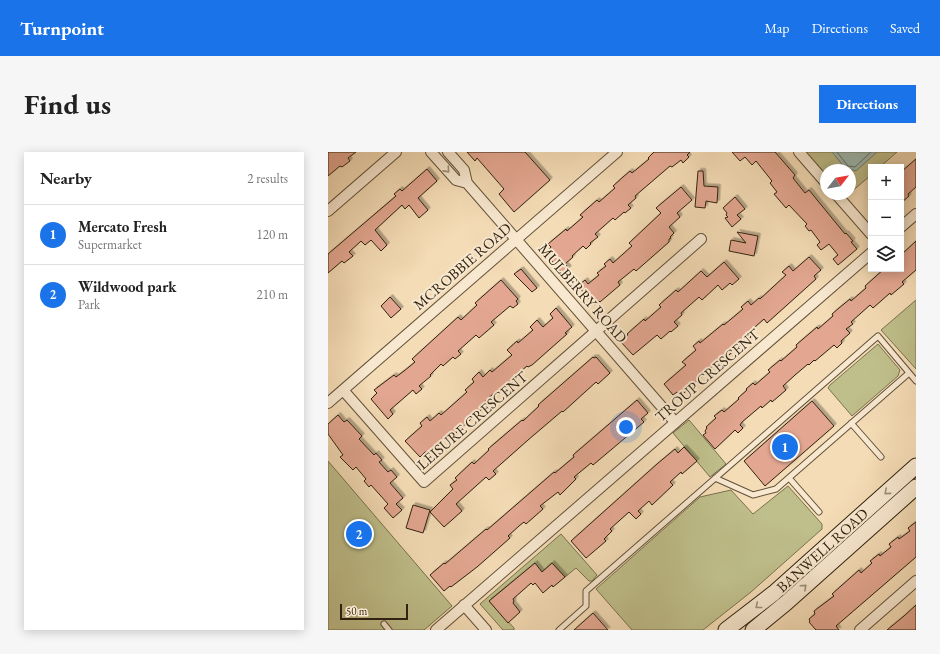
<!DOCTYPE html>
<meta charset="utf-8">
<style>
:root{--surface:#fff;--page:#f6f6f6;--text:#222;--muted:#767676;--line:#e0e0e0;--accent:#1a73e8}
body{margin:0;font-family:"EB Garamond",serif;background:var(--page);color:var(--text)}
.controls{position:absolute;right:12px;top:12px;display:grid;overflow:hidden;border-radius:0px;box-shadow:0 2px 10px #0003}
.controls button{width:36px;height:36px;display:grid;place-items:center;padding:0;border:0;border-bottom:1px solid var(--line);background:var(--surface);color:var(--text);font:20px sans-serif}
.compass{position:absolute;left:492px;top:12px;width:36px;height:36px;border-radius:50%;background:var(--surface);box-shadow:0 2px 10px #0003;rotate:59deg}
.scale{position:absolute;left:12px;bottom:10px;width:68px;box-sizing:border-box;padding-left:4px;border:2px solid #31230f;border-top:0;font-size:11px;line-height:14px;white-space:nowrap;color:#31230f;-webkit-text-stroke:3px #f8e8d0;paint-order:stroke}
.you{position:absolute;left:298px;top:275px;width:14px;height:14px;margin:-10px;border:3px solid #fff;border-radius:50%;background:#1a73e8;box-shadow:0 0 0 6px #1a73e833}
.badge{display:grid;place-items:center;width:26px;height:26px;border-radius:50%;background:var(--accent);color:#fff;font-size:13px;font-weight:700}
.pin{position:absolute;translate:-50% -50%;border:2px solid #fff;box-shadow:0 1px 4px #0006}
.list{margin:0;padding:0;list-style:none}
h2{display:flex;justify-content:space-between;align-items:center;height:52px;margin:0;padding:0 16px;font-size:17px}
h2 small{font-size:13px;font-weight:400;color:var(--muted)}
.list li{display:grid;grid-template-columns:26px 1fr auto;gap:12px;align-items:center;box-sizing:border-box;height:60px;padding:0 16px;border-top:1px solid var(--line)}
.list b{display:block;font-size:15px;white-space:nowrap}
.list p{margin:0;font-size:13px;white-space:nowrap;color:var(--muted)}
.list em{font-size:13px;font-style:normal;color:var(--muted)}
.icon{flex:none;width:22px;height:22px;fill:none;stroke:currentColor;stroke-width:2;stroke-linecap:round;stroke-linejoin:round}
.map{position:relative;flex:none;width:588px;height:478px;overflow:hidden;border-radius:0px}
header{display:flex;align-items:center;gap:24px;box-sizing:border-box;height:56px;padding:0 20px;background:var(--accent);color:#fff}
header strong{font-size:19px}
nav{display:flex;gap:22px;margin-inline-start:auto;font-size:14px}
.intro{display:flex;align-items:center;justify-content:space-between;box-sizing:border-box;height:96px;padding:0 24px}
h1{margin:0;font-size:28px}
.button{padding:10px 18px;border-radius:0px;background:var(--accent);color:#fff;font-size:14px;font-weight:700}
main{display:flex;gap:24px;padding:0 24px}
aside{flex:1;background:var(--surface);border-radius:0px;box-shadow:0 2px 10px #0003}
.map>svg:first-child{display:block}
.green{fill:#bfbf8b;stroke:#78714d}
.water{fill:#9cbab3;stroke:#717e71}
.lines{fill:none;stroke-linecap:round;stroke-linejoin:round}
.shore{stroke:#666e61;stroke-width:1}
.building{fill:#e3a791;stroke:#31230f;filter:url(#shadow)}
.lane-casing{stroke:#625139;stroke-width:7}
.street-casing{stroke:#625139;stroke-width:12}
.secondary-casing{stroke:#31230f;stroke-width:17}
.lane{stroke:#f8e8d0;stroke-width:5}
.street{stroke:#f8e8d0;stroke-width:10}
.secondary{stroke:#f8e8d0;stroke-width:15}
.oneway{stroke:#9e8f79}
.labels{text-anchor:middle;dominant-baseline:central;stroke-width:4;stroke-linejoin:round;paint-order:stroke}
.street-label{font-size:15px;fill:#31230f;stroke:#f8e8d0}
</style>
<header>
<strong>Turnpoint</strong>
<nav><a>Map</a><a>Directions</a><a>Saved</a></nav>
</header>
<div class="intro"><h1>Find us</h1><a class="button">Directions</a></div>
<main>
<aside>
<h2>Nearby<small>2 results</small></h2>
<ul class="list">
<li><span class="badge">1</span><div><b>Mercato Fresh</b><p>Supermarket</p></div><em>120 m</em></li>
<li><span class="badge">2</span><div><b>Wildwood park</b><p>Park</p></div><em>210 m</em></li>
</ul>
</aside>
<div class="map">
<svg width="588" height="478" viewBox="0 0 588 478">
<defs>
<filter id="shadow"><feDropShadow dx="2.5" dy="-2.5" stdDeviation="0" flood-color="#0004"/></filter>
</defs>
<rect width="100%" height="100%" fill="#f4dcb6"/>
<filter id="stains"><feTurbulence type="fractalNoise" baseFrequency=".005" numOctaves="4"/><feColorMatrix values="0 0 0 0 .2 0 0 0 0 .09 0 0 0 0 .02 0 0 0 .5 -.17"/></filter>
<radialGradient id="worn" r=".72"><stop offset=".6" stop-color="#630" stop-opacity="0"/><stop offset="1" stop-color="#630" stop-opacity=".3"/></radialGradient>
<!-- green -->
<path class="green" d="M478 0H569L552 15H543V23L522 41V18H498V24Z
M588 148V217L553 178Z
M550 192 572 218 570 224 524 264 500 236 502 233Z
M361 268 398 312 382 325 345 281Z
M0 309 124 454 96 478H0Z
M460 334 494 372V377L423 440 375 478H304L268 437 372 345 403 338 425 362Z
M233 382 269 423 264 429H261L248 416 237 425 224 411 214 420 207 412 161 449 186 476V478H175L152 452Z"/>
<!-- water -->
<path class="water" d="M504 0H549L528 19 517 16Z"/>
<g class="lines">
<!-- shore -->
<path class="shore" d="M509 0 520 14 527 15 543 0"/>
</g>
<!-- building -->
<path class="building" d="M0 0H28L20 6 22 9 14 15 12 14 0 24Z
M139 0H197L222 28 186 60 171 42 176 37 149 6 147 9Z
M326 0H362L359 3 361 5 355 11 353 8 344 15 342 14 307 44 308 46 300 53 303 56 297 61 296 60 287 68 285 66 267 82 270 85 262 91 263 92 258 97 255 94 244 104 245 105 237 112 241 116 235 122 218 102 222 99 221 98 223 95 220 92 238 77 239 79 255 65 252 63 269 48 271 50 287 36 285 34 295 25 302 19 304 21 321 7 320 6Z
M404 0H447L467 23 465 26 477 41 481 38 517 82 518 81 525 89 523 90 529 97 510 113 505 107 510 103 501 92 493 98 489 93 492 90 483 78 481 79 477 74 479 72 461 53 458 56 446 42 449 40 442 31 444 29 428 9 424 13 417 5 412 9Z
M588 7V35L580 42 581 44 573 51V20Z
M99 17 109 29 90 46 100 58 91 66 81 53 77 57 74 53 47 78 59 93 53 99 43 88 37 93 33 89 21 100 25 104 16 111 14 109 0 121V102L68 44 66 42 72 37 74 39Z
M370 19H375L376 34 390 35 389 51 378 49 377 56 367 55Z
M353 35 364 48 349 61 352 65 341 75 346 81 342 85 343 86 341 87V90L308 119 306 117 290 130 292 133 272 150 271 149 266 153 250 134 257 128 260 132 271 123 269 121 278 114 276 112 282 107 285 111 304 94 301 91 333 61 328 56Z
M407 45 417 57 409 63 413 67 404 75 397 66 400 65 398 63 399 61 395 56Z
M409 80 430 84 426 104 401 99 403 88 418 91Z
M588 89V118L574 130 576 132 563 143 562 141 545 156 542 153 523 170 525 172 518 177 522 181 513 189 514 191 509 196 506 193 487 209 486 208 481 213 480 212 467 223 455 234 458 238 444 250 443 248 434 256 433 254 414 270 412 273 415 276 410 281 407 278 387 297 375 283 378 281 377 279 379 276 378 275 388 266 386 264 394 258 396 260 411 247 410 246 419 238 418 237 425 231 427 233 442 220 440 218 452 208 453 209 469 195 468 193 489 175 490 177 505 164 504 162 511 156 522 147 523 149 538 136 537 134 556 117H573V103Z
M481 105 493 118 486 124 488 127 439 171 436 167 427 175 420 182 423 185 396 207 397 208 390 215 387 212 355 242 353 239 351 242 349 240 345 243 336 232 358 213 354 210 368 198 365 194 371 189 372 191 395 172 396 173 415 157 413 155 420 149 423 153 431 146 432 147 458 123 454 120 461 114 465 119Z
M396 110 411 127 404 133 402 131 394 138 390 133 374 148 371 145 353 161 354 163 346 170 350 174 343 180 342 179 333 187 329 183 305 203 292 189 300 183 299 182 316 167 317 169 333 155 331 153 348 138 350 140 373 119 379 125Z
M193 117 209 136 204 140 186 122Z
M173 128 190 147 188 149 190 152 185 156 182 154 163 170 166 173 151 186 148 183 130 199 133 202 127 207 125 205 115 214 113 212 102 223 103 224 91 234 94 237 88 242 85 238 62 258 65 262 60 267 43 247 49 241 46 238 66 223 68 225 76 219 87 210 84 207 130 165 133 168 149 153 147 151Z
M62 145 73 157 63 166 53 154Z
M228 156 244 175 237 181 239 182 204 213 200 215 199 214 186 225 188 228 170 243 167 240 152 254 154 257 119 289 117 286 101 300H97L92 305 77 289 94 274 92 271 99 265 102 269 111 261 113 263 139 240 137 238 146 230 144 227 151 220 155 225 162 218 164 220 184 203 179 198 189 189 190 191 205 178 202 175 209 168 215 175 225 166 222 162Z
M265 205 266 206 268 205 282 221 270 232 268 230 235 260 234 259 200 288 165 319 168 322 161 328 158 325 128 352 134 359 116 375 102 360 125 337 122 333 129 328 127 326 144 310 146 312 161 298 160 297 194 268 195 269 211 254 210 253Z
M309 248 320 261 313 267 316 270 265 313 263 311 246 325 248 327 232 343 230 340 212 354 215 357 198 372 196 370 191 374 180 384 182 386 149 415 123 435 122 434 116 439 102 423 116 411 117 412 158 377 159 378 226 320 227 321 246 305 245 303Z
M484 249 506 274 437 334 416 309Z
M10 263 16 270 19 268 34 284 31 287 46 303 48 301 54 308 51 310 60 320 63 318 69 325 62 331 75 346 68 352 74 358 65 366 56 356 60 352 43 333 41 335 36 329 38 327 28 315 25 318 12 305 15 303 0 282V272Z
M356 295 369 309 354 322 353 320 342 330 345 333 324 353 321 349 310 359 313 362 308 367 301 360 282 377 284 379 276 387 278 389 258 406 243 389 329 312 347 297 350 301Z
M85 353 102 358 95 381 78 376Z
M588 370V405L508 474 511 478H488L481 470 482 469 481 467 487 462 486 459 506 444 504 442 531 418 533 421 544 411 542 409 551 402 552 404 563 395 561 392 570 385 571 387 582 379 580 376Z
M207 411 214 420 224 411 237 425 225 435 224 433 215 441 207 431 205 433 203 431 185 447 186 449 185 451 192 460 180 471 161 449Z
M588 453V478H559L576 464Z
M265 461 280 478H246Z"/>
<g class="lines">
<defs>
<path id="lane" d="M523 271 553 305
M387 326 425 343 448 337 581 221
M461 326 491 360
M56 472 61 478
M231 478 258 454V439L550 184 588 229"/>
<path id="street" d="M103 0 128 28 139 31
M120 0 136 18 139 31 347 270
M471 0 498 31
M508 42 543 82
M0 59 68 0
M573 75 588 62
M15 238 96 330 373 87
M0 251 289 0
M136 453 158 478
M108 478 543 101
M532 478 588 429"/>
<path id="secondary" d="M398 478 446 441 588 314
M425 478 458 451 588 335"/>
</defs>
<!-- lane casing -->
<use href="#lane" class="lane-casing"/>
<!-- street casing -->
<use href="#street" class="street-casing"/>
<!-- secondary casing -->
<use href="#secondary" class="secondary-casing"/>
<!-- lane -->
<use href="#lane" class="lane"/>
<!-- street -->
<use href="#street" class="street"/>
<!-- secondary -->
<use href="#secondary" class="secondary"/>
</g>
<!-- one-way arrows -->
<defs><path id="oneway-chevron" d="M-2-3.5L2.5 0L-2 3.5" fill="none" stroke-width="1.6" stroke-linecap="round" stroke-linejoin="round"/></defs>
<g class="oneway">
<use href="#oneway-chevron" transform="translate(119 18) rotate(48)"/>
<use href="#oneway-chevron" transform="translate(559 340) rotate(139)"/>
<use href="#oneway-chevron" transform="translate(476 435) rotate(-42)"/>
<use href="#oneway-chevron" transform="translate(430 454) rotate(141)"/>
</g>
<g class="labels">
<!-- street labels -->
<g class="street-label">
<text transform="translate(134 114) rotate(-41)">MCROBBIE ROAD</text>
<text transform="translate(255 141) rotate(49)">MULBERRY ROAD</text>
<text transform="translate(379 223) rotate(-41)">TROUP CRESCENT</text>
<text transform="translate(144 268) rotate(-41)">LEISURE CRESCENT</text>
<text transform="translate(494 398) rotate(-42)">BANWELL ROAD</text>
</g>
</g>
<rect width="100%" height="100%" filter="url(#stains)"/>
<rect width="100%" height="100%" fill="url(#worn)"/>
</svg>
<div class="controls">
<button>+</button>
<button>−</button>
<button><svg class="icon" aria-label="layers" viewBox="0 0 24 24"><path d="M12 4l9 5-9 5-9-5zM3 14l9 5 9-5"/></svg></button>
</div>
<svg class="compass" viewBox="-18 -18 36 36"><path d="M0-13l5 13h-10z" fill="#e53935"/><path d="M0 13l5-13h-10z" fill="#767676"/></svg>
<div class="scale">50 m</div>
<div class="you"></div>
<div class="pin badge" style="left:457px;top:295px">1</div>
<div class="pin badge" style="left:31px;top:382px">2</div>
</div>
</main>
